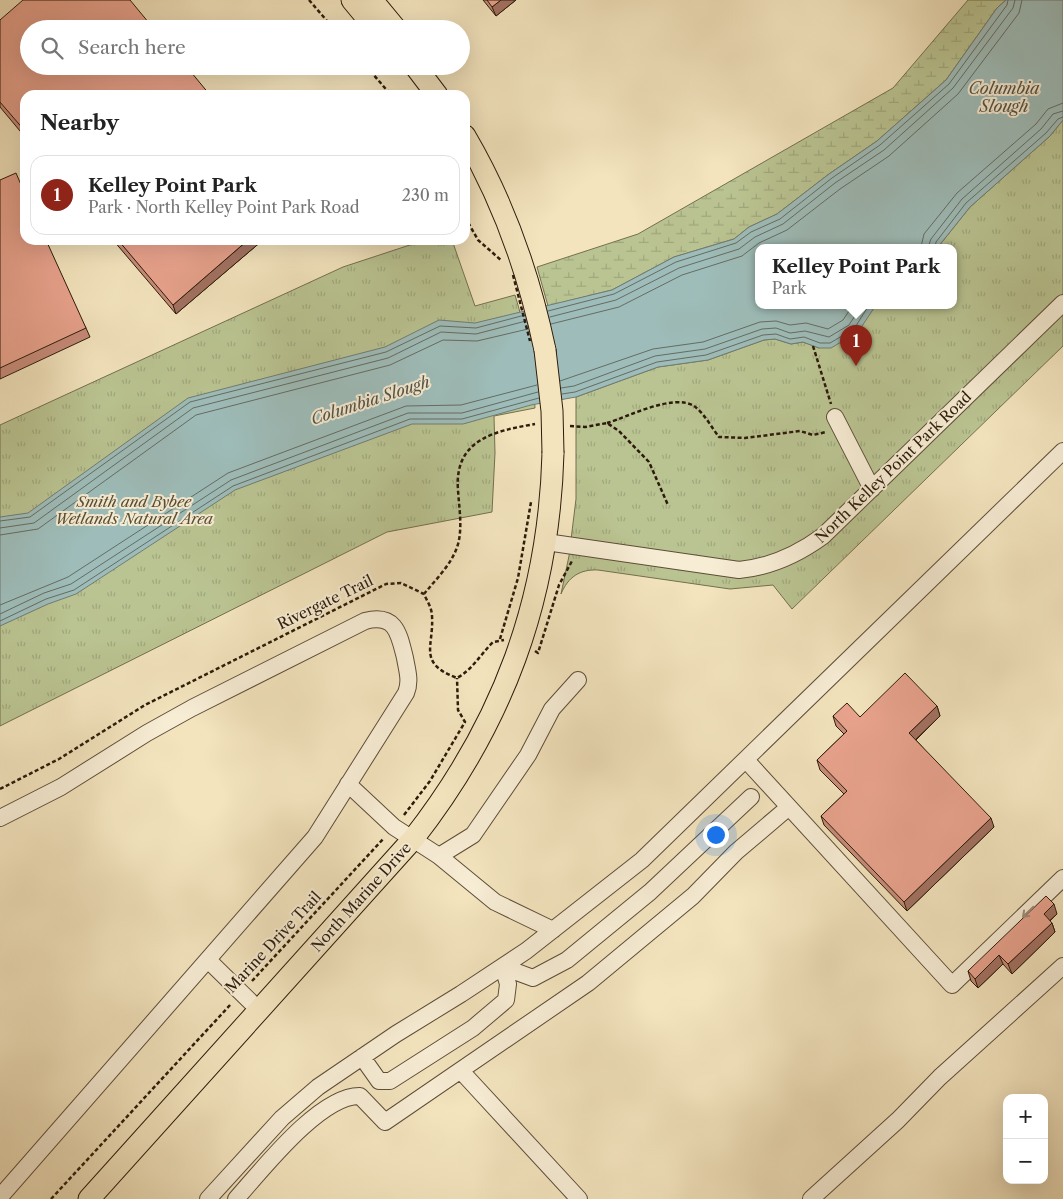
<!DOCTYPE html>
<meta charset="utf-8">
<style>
:root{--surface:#fff;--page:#f2f2f2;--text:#222;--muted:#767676;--line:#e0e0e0;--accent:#8f2418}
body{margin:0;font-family:"Libre Caslon Text",serif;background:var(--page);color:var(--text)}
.controls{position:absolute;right:15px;bottom:15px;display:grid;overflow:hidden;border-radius:10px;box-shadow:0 5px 20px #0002}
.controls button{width:45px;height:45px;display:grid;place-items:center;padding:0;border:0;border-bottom:1px solid var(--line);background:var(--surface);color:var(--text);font:25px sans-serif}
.you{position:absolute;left:715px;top:834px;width:18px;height:18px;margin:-12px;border:4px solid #fff;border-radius:50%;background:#1a73e8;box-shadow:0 0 0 8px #1a73e833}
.badge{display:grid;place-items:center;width:32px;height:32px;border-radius:50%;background:var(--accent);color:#fff;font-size:16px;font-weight:700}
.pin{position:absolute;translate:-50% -41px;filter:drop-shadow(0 1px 2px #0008)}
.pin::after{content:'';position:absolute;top:26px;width:18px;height:15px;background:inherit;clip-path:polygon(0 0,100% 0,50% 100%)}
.popup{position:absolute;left:755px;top:244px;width:202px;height:65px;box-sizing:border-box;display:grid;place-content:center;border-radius:10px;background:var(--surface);filter:drop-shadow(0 1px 4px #0005);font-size:16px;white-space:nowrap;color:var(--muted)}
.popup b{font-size:19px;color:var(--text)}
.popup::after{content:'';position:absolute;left:50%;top:100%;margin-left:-10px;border:10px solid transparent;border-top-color:var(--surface)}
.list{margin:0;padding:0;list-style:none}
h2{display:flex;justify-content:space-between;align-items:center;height:65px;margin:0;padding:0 20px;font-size:21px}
h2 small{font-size:16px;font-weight:400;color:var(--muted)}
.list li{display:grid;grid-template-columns:32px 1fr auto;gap:15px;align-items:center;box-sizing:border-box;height:80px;margin:0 10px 10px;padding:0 10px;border:1px solid var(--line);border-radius:15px}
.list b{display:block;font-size:19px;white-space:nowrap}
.list p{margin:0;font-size:16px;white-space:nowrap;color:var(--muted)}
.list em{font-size:16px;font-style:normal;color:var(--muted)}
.icon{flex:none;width:28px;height:28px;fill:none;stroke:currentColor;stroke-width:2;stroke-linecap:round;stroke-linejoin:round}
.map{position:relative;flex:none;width:1063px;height:1199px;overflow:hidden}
.search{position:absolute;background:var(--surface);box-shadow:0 5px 20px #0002;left:20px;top:20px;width:450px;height:55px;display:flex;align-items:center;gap:12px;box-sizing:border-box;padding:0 18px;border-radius:28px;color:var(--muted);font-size:19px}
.panel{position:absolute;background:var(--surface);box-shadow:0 5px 20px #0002;left:20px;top:90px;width:450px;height:155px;border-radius:15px}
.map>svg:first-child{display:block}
.wetland{fill:url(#wetland-marsh);stroke:#73704e}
.park{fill:url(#park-tufts);stroke:#73704e}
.water{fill:#9ebdba;stroke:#707c74}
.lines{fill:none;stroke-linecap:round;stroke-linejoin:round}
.shore{stroke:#656c62;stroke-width:1}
.minor-casing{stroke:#5e4d37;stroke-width:18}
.major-casing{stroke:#2c1b0a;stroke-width:23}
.path{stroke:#2c1b0a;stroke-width:2.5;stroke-dasharray:4 2.5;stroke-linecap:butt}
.minor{stroke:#f7edd5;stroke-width:16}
.major{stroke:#f3e4be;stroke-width:21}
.major-bridge-casing{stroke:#2c1b0a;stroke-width:23;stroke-linecap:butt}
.path-bridge{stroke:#2c1b0a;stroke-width:2.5;stroke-dasharray:4 2.5;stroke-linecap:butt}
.major-bridge{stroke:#f3e4be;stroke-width:21}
.wall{fill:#c88c7a;stroke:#2c1b0a}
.shaded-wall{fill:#a37263;stroke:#2c1b0a}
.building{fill:#e9a38e;stroke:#2c1b0a}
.oneway{stroke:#9c8e7a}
.labels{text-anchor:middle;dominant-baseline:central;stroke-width:4;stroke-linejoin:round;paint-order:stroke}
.street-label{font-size:15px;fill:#2c1b0a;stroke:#f7edd5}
.park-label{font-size:15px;font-style:italic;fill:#574e33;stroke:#f7edd5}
.water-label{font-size:16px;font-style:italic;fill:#545448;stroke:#f7edd5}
</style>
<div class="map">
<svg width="1063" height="1199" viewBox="0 0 1063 1199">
<defs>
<pattern id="wetland-marsh" width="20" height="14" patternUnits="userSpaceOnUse" patternTransform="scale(1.25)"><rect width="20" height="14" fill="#bac492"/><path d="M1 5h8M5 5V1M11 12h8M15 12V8" fill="none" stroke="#a0a87d"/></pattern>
<pattern id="park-tufts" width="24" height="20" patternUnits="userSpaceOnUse" patternTransform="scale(1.25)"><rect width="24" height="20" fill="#bac492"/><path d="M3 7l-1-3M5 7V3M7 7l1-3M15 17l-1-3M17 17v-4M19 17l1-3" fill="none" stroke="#a0a87d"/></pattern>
</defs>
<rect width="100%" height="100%" fill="#f3e4be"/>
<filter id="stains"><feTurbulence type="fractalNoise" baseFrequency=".004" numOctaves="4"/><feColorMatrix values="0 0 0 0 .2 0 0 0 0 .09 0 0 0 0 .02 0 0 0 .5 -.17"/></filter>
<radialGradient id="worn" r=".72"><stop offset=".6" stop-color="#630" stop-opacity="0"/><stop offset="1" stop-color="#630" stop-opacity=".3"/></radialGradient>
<!-- wetland -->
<path class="wetland" d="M968 0H1006L997 8 946 80 877 141 829 174 777 214 749 227 734 239 674 257 612 290 548 306 537 267 638 234 893 88Z"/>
<!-- park -->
<path class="park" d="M1063 120V346L792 609 773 585 730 589 598 570C580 569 568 577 561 594L569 556 576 499V397L658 367 708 360 764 340 775 339 791 344 803 342 819 348 876 305H954V247H938L970 207 1050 136Z
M425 240H452L475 306 515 295C526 330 533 371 535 408L494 416 495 453 492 512 387 532 0 726V425L343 267Z"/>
<!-- water -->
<path class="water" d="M1006 0H1063V120L1050 136 970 207 938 247H758V305H876L858 332 831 348H819L803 342 791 344 775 339 764 340 708 360 658 367 576 397 531 405 463 424H412L235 490 76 594 48 604 0 626V517L28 513 188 398 385 347 439 320 475 323 612 290 674 257 734 239 749 227 777 214 829 174 877 141 946 80 997 8Z"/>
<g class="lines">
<!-- shore -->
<path class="shore" d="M921 247 924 234 957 193 1036 124 1048 109 1063 103
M928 247 931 239 962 199 1041 129 1053 114 1063 111
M935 247 936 242 966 203 1046 133 1058 119 1063 117
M548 311 614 294 676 262 736 243 751 232 780 219 832 178 880 145 949 84 1007 5 1008 0
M550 317 616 300 679 268 739 249 755 237 783 224 835 183 884 150 953 88 1013 8 1015 0
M551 324 619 307 682 275 742 256 759 243 787 230 840 189 889 156 958 94 1019 13 1022 0
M560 381 653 349 703 342 760 322 776 321 790 325 806 323 828 329 843 320 853 305
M561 388 574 386 655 356 705 349 762 329 776 328 790 333 805 331 829 337 849 325 862 305
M562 394 575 392 657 362 706 355 763 335 776 334 790 339 804 337 820 343H830L854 329 869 305
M0 521 30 517 190 402 386 352 440 326 476 328 525 315
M0 528 34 523 193 408 388 358 441 332 476 334 526 321
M0 535 38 529 196 415 390 365 443 340 477 341 528 329
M0 605 68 577 228 473 406 406 461 405 537 385
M0 614 44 593 71 584 231 480 408 413H462L538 392
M0 621 46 599 74 590 233 486 410 419H462L539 398"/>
<defs>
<path id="minor" d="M835 417 872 489
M546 542 739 570C771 567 797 555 823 536L1063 303
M746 760 952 985 1063 878
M348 784 394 827 439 856 495 902 553 930
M0 818 61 787 147 733 192 708 365 621C396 613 399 634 405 658 407 670 411 681 406 693L315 837 0 1197
M439 856 473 835 528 755 552 709 578 680
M208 960 259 1010
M503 967 533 978 567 960 650 892 751 797
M362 1057 379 1081H390L473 1028 506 1000 508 984 503 967
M461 1071 579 1199
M208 1199 282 1118 318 1087 396 1034 461 994 526 951 642 860 1063 451
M236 1199C262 1170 320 1095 360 1096L385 1122 588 983 693 896 736 852 789 807
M811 1199 898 1120 940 1077 1063 966"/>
<path id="major" d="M352 0 376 29
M372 0 396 29
M415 66 437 95
M465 136C505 204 529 274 545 350
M89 1199 413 839C503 724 549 600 553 453"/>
</defs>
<!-- minor casing -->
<use href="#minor" class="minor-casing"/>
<!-- major casing -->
<use href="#major" class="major-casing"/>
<!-- path -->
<path class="path" d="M309 0 334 29
M366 66 391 95
M465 217 478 240 502 261
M813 346 831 404
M607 423C628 417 673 393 694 406 704 413 712 428 719 437L745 438 800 431 813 435 826 432
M570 426 585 427 607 423 619 431 649 462 668 505
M424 594C437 578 455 561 459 540 462 523 459 507 458 490 454 439 495 431 535 424
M500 639 518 578 531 502
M535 651 538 653 559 585 572 561
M0 789 59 759 145 705 386 584 401 583 424 594C427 601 432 608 432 616 434 647 417 663 457 678 473 669 480 655 493 642L504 640
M404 815 430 781 465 722 458 710 457 678
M252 981 384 838
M51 1199 231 1004"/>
<!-- minor -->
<use href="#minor" class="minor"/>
<!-- major -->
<use href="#major" class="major"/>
<defs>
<path id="major-bridge" d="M545 350 552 411 553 453"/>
</defs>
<!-- major-bridge casing -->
<use href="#major-bridge" class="major-bridge-casing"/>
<!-- path-bridge -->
<path class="path-bridge" d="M513 275 530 341"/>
<!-- major-bridge -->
<use href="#major-bridge" class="major-bridge"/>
</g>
<!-- wall -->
<path class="wall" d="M483 0H516L496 16Z
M0 20 25 95V137L0 107Z
M0 180 86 328 90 337 0 379Z
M113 240H263L176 314Z
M937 706 940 716 916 740 994 827 907 911 824 825 821 816 844 794 820 770 817 760 844 734 836 726 833 716 860 717Z
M1057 914 1050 921 1052 923 1055 932 1012 974 1003 964 978 988 971 981 968 971Z"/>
<!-- shaded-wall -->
<path class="shaded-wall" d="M501 0H516L496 16 492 7Z
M248 240H263L176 314 173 305Z
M937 706 940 716 913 742 909 733Z
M991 818 994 827 907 911 904 902Z
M1054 904 1057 914 1047 923 1044 914Z
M1052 923 1055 932 1012 974 1008 964Z
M999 955 1003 964 978 988 975 979Z"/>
<!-- building -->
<path class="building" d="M23 0H130L154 29H29V66H186L210 95H25V131L0 102V20Z
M487 0H501L492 7Z
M16 173 25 194V240H46L86 328 0 368V180Z
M118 240H248L173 305Z
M905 673 937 706 909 733 991 818 904 902 821 816 847 791 817 760 847 731 833 716 847 703 860 717Z
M1046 896 1054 904 1044 914 1052 923 1008 964 999 955 975 979 968 971Z"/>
<!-- one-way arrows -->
<defs><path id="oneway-shaft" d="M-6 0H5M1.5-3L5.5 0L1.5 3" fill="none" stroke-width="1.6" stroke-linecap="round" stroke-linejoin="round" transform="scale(1.25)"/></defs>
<use class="oneway" href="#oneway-shaft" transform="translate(1028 912) rotate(136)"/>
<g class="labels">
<!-- street labels -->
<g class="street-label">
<text transform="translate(893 467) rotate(-44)">North Kelley Point Park Road</text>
<text transform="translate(325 602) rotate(-26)">Rivergate Trail</text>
<text transform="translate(361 897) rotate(-48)">North Marine Drive</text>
<text transform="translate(273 942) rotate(-47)">Marine Drive Trail</text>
</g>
<!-- park labels -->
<g class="park-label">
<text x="134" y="501">Smith and Bybee<tspan x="134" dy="17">Wetlands Natural Area</tspan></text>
</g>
<!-- water labels -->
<g class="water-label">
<text x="1004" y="88">Columbia<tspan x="1004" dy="18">Slough</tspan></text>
<text transform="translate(370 400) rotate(-18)">Columbia Slough</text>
</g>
</g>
<rect width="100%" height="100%" filter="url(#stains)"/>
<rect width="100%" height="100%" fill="url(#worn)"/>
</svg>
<div class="controls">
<button>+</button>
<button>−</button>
</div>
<div class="you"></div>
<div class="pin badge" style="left:856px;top:366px">1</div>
<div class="popup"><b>Kelley Point Park</b>Park</div>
<div class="search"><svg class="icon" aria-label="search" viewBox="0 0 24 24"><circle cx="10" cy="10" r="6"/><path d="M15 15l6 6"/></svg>Search here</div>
<section class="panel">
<h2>Nearby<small></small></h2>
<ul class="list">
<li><span class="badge">1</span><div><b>Kelley Point Park</b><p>Park · North Kelley Point Park Road</p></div><em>230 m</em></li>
</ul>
</section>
</div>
